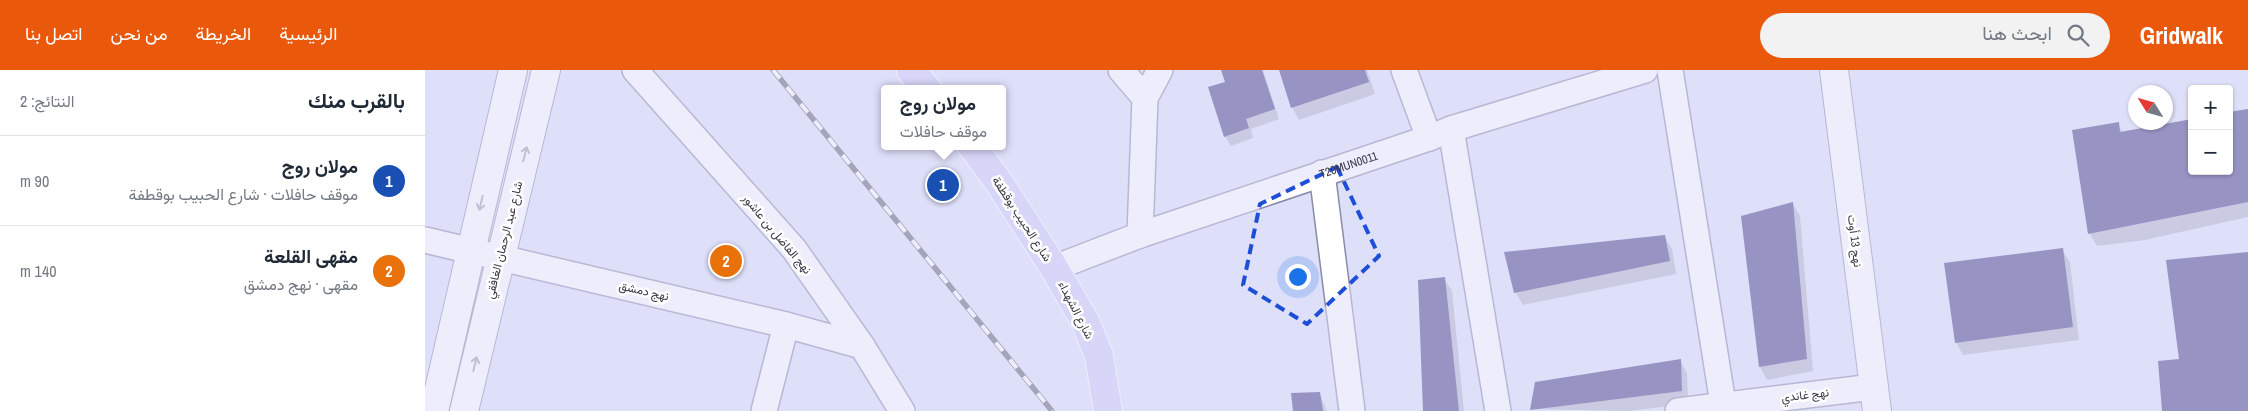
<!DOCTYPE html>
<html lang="ar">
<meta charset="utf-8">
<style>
:root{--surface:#fff;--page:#f2f2f3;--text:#1f2937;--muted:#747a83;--line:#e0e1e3;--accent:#ea580c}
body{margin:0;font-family:"Archivo Narrow",Vazirmatn,sans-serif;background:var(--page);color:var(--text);direction:rtl}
.controls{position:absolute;right:15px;top:15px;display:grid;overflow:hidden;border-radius:5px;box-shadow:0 1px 4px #0004}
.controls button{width:45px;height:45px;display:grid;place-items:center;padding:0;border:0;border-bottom:1px solid var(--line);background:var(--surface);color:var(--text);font:25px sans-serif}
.compass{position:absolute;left:1703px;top:15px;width:45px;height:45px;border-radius:50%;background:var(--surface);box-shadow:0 1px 4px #0004;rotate:307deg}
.you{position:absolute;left:872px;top:206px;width:18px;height:18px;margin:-12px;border:4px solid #fff;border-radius:50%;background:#1a73e8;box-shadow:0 0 0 8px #1a73e833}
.badge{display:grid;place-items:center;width:32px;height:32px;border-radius:50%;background:var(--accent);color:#fff;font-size:16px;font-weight:700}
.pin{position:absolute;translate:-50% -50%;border:2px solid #fff;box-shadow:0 1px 5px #0006}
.popup{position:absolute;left:456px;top:15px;width:125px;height:65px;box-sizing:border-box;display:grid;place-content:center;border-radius:5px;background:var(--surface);filter:drop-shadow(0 1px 4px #0005);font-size:16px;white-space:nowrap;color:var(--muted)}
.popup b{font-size:19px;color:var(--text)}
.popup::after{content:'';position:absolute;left:50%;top:100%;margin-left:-10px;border:10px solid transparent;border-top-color:var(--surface)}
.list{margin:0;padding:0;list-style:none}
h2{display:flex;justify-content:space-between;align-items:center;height:65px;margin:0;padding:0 20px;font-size:21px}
h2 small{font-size:16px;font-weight:400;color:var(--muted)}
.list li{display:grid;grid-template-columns:32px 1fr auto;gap:15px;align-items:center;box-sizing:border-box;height:90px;padding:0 20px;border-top:1px solid var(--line)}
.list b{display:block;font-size:19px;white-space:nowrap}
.list p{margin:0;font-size:16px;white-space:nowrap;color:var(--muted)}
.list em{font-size:16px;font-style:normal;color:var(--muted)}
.icon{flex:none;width:28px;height:28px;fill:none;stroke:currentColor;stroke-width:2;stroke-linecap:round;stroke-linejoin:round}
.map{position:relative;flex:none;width:1823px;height:341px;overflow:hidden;direction:ltr}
header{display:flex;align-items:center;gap:30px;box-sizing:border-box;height:70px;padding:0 25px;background:var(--accent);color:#fff}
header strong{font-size:24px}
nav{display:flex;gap:28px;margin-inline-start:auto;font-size:18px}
.search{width:350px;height:45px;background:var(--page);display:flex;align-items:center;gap:12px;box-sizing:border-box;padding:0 18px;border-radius:28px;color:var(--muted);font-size:19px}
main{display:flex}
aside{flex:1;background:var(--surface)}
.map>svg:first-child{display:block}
.shadow{fill:#0003}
.building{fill:#413882}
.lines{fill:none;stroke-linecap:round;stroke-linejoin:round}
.street-casing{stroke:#8a8aa9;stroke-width:28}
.secondary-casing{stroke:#8a8aa9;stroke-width:30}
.primary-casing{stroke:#fff;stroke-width:30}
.street{stroke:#fff;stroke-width:25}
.secondary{stroke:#fff;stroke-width:28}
.primary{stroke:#cecdf8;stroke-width:28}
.rail-casing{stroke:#5d5d6d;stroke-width:5.5}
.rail{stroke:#fff;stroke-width:4;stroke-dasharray:11;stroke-linecap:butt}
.oneway{stroke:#9c9ca2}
.marked{fill:none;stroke:#1d4ed8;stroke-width:4;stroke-dasharray:10 6;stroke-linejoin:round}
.labels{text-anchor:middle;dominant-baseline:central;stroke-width:5;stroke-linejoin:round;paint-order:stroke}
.street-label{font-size:12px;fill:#393946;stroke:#fff}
</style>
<header>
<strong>Gridwalk</strong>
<div class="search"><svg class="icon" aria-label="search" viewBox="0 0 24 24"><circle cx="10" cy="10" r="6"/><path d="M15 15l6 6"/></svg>ابحث هنا</div>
<nav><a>الرئيسية</a><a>الخريطة</a><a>من نحن</a><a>اتصل بنا</a></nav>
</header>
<main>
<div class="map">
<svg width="1823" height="341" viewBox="0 0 1823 341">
<rect width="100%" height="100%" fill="#dedff9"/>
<!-- shadow -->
<path class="shadow" d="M801 0H838L854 49 826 59 828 68 806 76 800 66Z
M855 0H942L950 24 874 50 867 37Z
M1823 40V147L1720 170 1672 176 1665 164 1693 54 1698 63 1767 101H1804Z
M1368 134 1375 146 1388 301 1342 310 1335 297 1317 147Z
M1239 166 1247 179 1251 204 1098 235 1091 223 1081 183Z
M1637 180 1645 192 1654 270 1538 285 1531 272Z
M1019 209 1027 221 1039 341H1000Z
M1255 291 1262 303 1263 334 1203 341 1107 339Z
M894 323 902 341H870Z"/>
<!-- building -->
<path class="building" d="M796 0H837L850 39 821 49 824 58 799 67 783 17 800 12Z
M854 0H940L944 12 866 38Z
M1823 39V132L1663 164 1647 60 1694 52 1695 62 1767 49V101H1804V42Z
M1368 132 1382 289 1334 297 1316 146Z
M1240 165 1245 191 1089 223 1079 182Z
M1638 178 1648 257 1530 273 1519 193Z
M1823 182V341H1737L1733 291 1754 289 1741 190Z
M1020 207 1034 341H998L993 210Z
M1256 289 1257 321 1105 340 1110 312Z
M895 322 898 341H868L866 323Z"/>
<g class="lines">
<defs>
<g id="street">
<path d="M210 0 369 179 437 276 477 341"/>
<path d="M696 0 720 28 715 165"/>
<path d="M979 0 1004 68"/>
<path d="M1245 0 1298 334"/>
<path d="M720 28 735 0"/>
<path d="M1026 59 1073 341"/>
<path d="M897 103 927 341"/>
<path d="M0 170 361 255 437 276"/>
<path id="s1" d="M629 198 715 165 1004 68 1026 59 1220 0"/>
<path d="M339 341 361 255"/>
<path d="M1253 341 1448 317"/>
</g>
<path id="secondary" d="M1409 0 1452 341
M9 341 88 0
M39 341 121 0"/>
<path id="primary" d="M486 0 502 19
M547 76 573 111 629 198 661 253 674 286 683 341"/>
</defs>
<!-- street casing -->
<use href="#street" class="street-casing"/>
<!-- secondary casing -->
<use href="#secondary" class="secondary-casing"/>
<!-- primary casing -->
<use href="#primary" class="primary-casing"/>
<!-- street -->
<use href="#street" class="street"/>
<!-- secondary -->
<use href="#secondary" class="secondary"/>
<!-- primary -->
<use href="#primary" class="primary"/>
<defs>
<path id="rail" d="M348 0 627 341"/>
</defs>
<!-- rail casing -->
<use href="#rail" class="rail-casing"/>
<!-- rail -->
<use href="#rail" class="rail"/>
</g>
<!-- one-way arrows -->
<defs><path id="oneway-shaft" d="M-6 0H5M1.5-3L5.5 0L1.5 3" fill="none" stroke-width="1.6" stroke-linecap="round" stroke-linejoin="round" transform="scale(1.25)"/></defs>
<g class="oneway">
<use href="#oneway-shaft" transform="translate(100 84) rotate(-76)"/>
<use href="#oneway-shaft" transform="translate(56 133) rotate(103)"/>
<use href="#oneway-shaft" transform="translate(50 294) rotate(-77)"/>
</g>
<!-- marked area -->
<path d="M0 0H1823V341H0ZM912 97 954 186 882 254 818 215 835 134Z" fill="#dedff9" fill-opacity=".55" fill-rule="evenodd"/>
<path class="marked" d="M912 97 954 186 882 254 818 215 835 134Z"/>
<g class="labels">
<!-- street labels -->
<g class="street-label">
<text stroke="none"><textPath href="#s1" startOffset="312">T20MUN0011</textPath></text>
<text transform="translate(597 149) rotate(57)">شارع الحبيب بوقطفة</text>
<text transform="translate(352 164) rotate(50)">نهج الفاضل بن عاشور</text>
<text transform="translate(79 170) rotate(-76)">شارع عبد الرحمان الغافقي</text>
<text transform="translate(1430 171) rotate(83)">نهج 13 أوت</text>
<text transform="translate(219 221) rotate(13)">نهج دمشق</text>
<text transform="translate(651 240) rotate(63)">شارع الشهداء</text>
<text transform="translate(1380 325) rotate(-7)">نهج غاندي</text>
</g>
</g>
</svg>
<div class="controls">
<button>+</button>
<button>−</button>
</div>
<svg class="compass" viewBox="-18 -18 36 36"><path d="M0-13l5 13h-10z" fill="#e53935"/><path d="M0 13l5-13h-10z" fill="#747a83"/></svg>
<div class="you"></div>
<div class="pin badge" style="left:518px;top:115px;background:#1a4fb4">1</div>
<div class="popup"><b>مولان روج</b>موقف حافلات</div>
<div class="pin badge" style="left:301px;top:191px;background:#e8710a">2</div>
</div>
<aside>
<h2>بالقرب منك<small>النتائج: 2</small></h2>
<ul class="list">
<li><span class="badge" style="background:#1a4fb4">1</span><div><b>مولان روج</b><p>موقف حافلات · شارع الحبيب بوقطفة</p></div><em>90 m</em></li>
<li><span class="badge" style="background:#e8710a">2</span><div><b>مقهى القلعة</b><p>مقهى · نهج دمشق</p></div><em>140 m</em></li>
</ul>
</aside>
</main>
